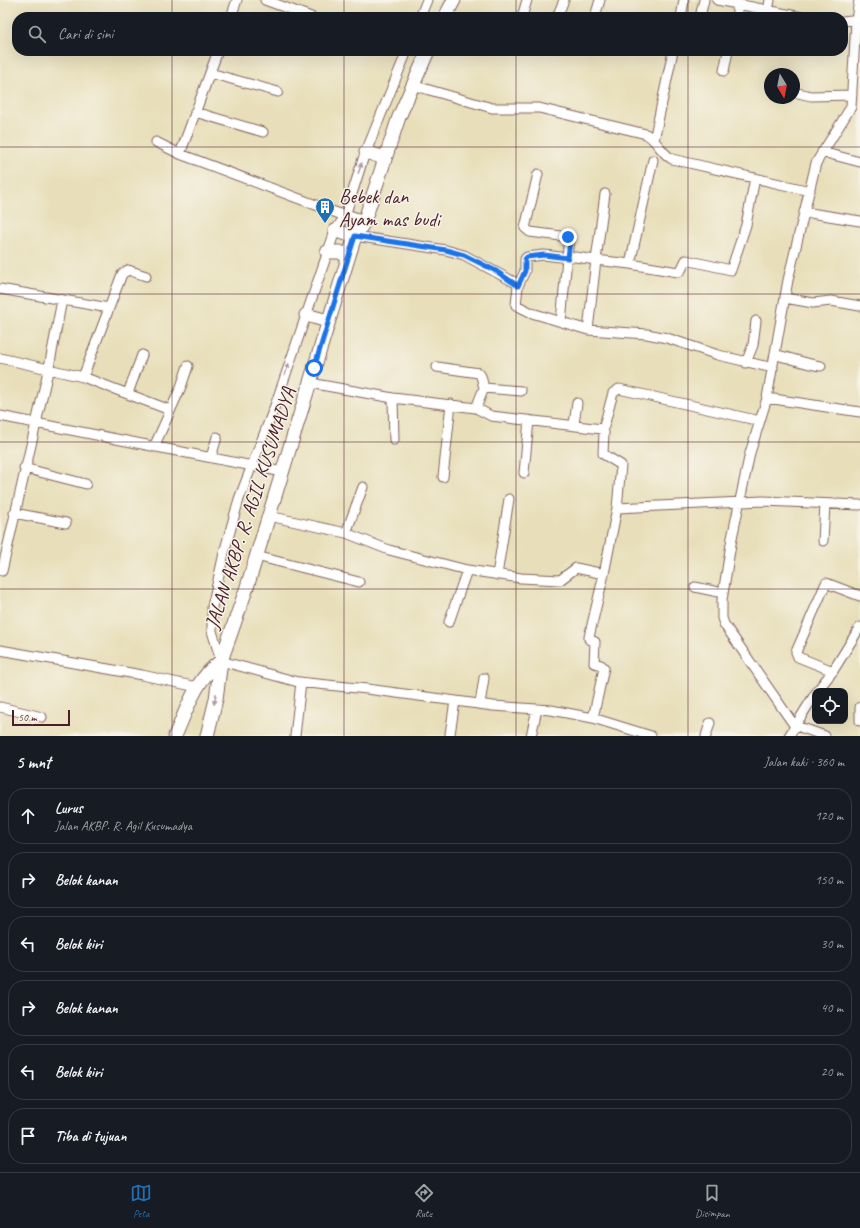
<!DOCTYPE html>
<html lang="id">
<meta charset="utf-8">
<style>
:root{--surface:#171b24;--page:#20242c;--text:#f1f3f6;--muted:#9ea1a6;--line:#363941;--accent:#1f6fb2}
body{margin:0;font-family:Caveat,sans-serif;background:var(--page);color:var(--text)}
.controls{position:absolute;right:12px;bottom:12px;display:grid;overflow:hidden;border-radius:8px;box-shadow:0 4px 16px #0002}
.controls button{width:36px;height:36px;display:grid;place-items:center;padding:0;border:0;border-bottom:1px solid var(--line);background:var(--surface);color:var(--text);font:20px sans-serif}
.compass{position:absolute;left:764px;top:68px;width:36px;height:36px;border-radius:50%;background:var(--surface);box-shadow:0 4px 16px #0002;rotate:170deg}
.scale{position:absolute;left:12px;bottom:10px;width:58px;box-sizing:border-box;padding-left:4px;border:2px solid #4a1f2b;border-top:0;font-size:11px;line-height:14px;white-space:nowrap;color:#4a1f2b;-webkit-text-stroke:3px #f7f3e8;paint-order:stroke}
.stop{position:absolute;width:12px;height:12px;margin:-9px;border:3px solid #1a73e8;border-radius:50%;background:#fff}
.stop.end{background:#1a73e8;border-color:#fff;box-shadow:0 1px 4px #0008}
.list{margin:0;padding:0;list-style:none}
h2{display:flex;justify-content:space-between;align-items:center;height:52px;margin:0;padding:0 16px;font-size:17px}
h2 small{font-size:13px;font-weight:400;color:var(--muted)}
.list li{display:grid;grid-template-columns:26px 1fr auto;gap:12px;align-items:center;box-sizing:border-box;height:56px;margin:0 8px 8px;padding:0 8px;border:1px solid var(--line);border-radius:16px}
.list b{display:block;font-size:15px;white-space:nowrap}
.list p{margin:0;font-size:13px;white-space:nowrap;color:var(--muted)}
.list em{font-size:13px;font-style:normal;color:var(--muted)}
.icon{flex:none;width:22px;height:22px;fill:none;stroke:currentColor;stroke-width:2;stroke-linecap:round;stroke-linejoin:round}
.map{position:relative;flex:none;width:860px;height:736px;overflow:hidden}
.search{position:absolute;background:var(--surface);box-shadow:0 4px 16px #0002;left:12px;right:12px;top:12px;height:44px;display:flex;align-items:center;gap:10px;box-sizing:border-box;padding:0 14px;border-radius:16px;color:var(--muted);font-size:15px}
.sheet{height:436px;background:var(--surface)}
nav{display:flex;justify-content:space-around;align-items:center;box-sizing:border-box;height:56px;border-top:1px solid var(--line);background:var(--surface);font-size:11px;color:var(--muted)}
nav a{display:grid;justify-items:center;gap:2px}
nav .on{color:var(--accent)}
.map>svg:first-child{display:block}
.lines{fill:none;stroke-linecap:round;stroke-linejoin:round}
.minor-casing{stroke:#81625d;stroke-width:11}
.secondary-casing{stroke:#81625d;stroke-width:15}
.minor{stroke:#fff;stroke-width:9}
.secondary{stroke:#fff;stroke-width:13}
.oneway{fill:#ae9aa0}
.route{stroke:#1a73e8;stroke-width:5}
.grid{fill:none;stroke:#4a1f2b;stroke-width:1;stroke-opacity:0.55}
.labels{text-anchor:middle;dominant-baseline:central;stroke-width:3;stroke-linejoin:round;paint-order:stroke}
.poi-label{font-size:20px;fill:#4a1f2b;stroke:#f7f3e8;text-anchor:start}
.street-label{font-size:20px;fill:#4a1f2b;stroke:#f7f3e8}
</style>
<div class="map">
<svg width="860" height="736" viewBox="0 0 860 736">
<rect width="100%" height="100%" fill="#f7f3e8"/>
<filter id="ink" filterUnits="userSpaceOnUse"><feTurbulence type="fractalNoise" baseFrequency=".025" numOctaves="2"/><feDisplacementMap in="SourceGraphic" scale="8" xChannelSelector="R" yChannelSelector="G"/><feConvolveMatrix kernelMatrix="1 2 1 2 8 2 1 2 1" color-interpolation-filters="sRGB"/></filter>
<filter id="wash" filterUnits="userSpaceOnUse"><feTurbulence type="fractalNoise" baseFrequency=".012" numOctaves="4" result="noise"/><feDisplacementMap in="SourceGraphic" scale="16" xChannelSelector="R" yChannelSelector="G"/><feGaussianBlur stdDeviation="0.9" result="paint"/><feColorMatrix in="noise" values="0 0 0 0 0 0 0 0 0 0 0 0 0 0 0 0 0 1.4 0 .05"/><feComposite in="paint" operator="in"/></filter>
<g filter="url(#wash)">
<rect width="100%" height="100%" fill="#e8dfba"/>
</g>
<g filter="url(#ink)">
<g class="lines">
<defs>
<path id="minor" d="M265 0 311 17
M717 0 802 17
M768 11 770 0
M596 13 600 0
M231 17 237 0
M420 17 427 0
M522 17 527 0
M557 17 564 0
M681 17 684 0
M700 17 704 0
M736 17 738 5
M843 21 860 19
M218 51 180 154 345 216
M407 51 363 159 345 216 335 231 276 403 239 499 224 553 212 607V631L221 661 298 682 367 689 493 706 551 710 593 718 651 736
M724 71 728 51
M210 73 278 92
M412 85 492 108H539L646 134C657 140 661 153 672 159L810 191
M794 92 811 96 852 95
M195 112 263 132
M654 140 673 51
M156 142 180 154
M822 152 860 162
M538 174 525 228 530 232 569 237 561 322
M605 194 596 260 630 264 653 160
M804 212 860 221
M355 236 446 250 464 255 516 283 518 286 516 305 532 313 588 330 647 334 667 338 718 355 773 368
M568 256 596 260 588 330
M630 264 678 272 681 270 686 260 731 270 746 225 755 178
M518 286 525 271V259L527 257 544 255 568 258
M0 289 109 308
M785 298 813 303 831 301 860 306
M776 355C792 358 805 364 821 366
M0 358 83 377 170 410
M746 363 753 345 756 321
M437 367 479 373 481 376 484 388
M83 377 122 274 128 270 146 276
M310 383 393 398 476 408 491 416 602 429 604 432 603 454 621 465 617 508 763 501 860 505
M128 393 142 355
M393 398 394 440
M767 398 860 412
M476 408 484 388 521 391
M0 416 283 472
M574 424 577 403
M603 430 613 393 619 389 760 421
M154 447 181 387 188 366
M211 457 217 437
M24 468 86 484
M524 473 529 420
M443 477 451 404
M14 513 66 523
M269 516 346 533 389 550 467 570 521 578 560 580 576 568 604 574 617 508
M346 533 363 487
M823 541 825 504
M256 556 359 582
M2 571 49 367 62 300
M497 575 509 499
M695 587 723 593
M449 622 467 570
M0 650 142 675 197 687
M833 671 798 657 796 652 826 583 860 596
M817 691 833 671 860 627
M480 704 484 678
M0 707 42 717
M860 707V721
M593 718 604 668 601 665 594 663 595 642 589 639V637L604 574
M450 734 455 701
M295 736 301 682
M531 736 537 709
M706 736 710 723
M789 736 815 694
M825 736 794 725 724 624 722 618V600L732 538 750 453 767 398 788 280 816 163 851 107 856 20 859 0"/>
<path id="secondary" d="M445 17 454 0
M366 152 384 158
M345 216 364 222
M335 231 355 236
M327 252H340L348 257
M306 315 328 321
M175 736C187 709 196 678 221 661
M207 736 216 699 221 661 247 587 346 265 355 236 364 222 399 117 428 51"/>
</defs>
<!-- minor casing -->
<use href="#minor" class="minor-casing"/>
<!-- secondary casing -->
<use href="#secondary" class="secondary-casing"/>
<!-- minor -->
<use href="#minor" class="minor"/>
<!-- secondary -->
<use href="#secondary" class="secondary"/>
</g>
<!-- one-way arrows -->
<defs><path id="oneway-solid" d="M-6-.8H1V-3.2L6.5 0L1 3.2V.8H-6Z"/></defs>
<g class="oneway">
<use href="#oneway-solid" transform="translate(360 168) rotate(-72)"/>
<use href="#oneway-solid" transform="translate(287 369) rotate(-71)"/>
<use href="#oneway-solid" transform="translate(215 699) rotate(101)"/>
</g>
</g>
<g class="lines" filter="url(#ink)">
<!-- route -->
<path class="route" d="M314 368 355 236 446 250 464 255 496 271 518 286 525 271V259L527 257 544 255 568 258 570 241 568 237"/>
</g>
<!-- grid -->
<path class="grid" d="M172 0V17M344 0V17M516 0V17M688 0V17M172 51V736M344 51V736M516 51V736M688 51V736M0 147H860M0 294H860M0 442H860M0 589H860"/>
<!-- icons -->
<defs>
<symbol id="building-pin" viewBox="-11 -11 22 30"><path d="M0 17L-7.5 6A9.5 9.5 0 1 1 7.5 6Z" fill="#1f6fb2" stroke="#f7f3e8"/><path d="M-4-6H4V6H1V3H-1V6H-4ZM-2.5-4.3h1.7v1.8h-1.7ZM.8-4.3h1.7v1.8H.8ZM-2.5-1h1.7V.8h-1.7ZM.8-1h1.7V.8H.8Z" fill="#fff"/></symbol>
</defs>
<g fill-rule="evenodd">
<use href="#building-pin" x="314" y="196" width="22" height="30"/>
</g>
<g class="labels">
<!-- poi labels -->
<g class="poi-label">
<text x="339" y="196">Bebek dan<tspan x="339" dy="23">Ayam mas budi</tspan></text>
</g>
<!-- street labels -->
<g class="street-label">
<text transform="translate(250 508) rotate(-72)">JALAN AKBP. R. AGIL KUSUMADYA</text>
</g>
</g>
</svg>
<div class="controls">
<button><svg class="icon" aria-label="locate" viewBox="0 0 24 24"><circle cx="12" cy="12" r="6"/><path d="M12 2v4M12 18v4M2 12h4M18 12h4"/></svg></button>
</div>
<svg class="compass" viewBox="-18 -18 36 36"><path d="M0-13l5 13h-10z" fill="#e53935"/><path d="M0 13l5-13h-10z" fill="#9ea1a6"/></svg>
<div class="scale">50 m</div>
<div class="stop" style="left:314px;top:368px"></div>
<div class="stop end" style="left:568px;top:237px"></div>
<div class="search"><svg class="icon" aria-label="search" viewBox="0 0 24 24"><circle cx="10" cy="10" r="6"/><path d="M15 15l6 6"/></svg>Cari di sini</div>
</div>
<section class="sheet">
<h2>5 mnt<small>Jalan kaki · 360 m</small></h2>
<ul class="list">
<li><svg class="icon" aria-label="ahead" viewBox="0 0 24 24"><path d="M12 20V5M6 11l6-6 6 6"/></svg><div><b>Lurus</b><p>Jalan AKBP. R. Agil Kusumadya</p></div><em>120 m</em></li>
<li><svg class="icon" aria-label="right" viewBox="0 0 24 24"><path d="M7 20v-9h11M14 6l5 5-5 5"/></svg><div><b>Belok kanan</b></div><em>150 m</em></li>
<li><svg class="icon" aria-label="left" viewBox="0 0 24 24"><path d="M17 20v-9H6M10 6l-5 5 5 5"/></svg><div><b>Belok kiri</b></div><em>30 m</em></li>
<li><svg class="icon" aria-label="right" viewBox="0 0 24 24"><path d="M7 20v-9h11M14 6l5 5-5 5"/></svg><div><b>Belok kanan</b></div><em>40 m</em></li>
<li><svg class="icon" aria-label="left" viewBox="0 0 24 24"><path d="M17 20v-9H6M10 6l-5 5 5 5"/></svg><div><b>Belok kiri</b></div><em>20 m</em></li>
<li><svg class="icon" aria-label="arrive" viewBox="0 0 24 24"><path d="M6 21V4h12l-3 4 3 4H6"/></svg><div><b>Tiba di tujuan</b></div></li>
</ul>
</section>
<nav>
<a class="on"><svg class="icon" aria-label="map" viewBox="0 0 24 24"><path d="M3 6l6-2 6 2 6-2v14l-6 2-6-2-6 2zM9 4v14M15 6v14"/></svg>Peta</a>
<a><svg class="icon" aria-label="directions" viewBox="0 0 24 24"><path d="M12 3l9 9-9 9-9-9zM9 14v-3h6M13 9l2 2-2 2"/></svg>Rute</a>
<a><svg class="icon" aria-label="saved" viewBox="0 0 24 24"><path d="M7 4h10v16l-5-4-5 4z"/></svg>Disimpan</a>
</nav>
